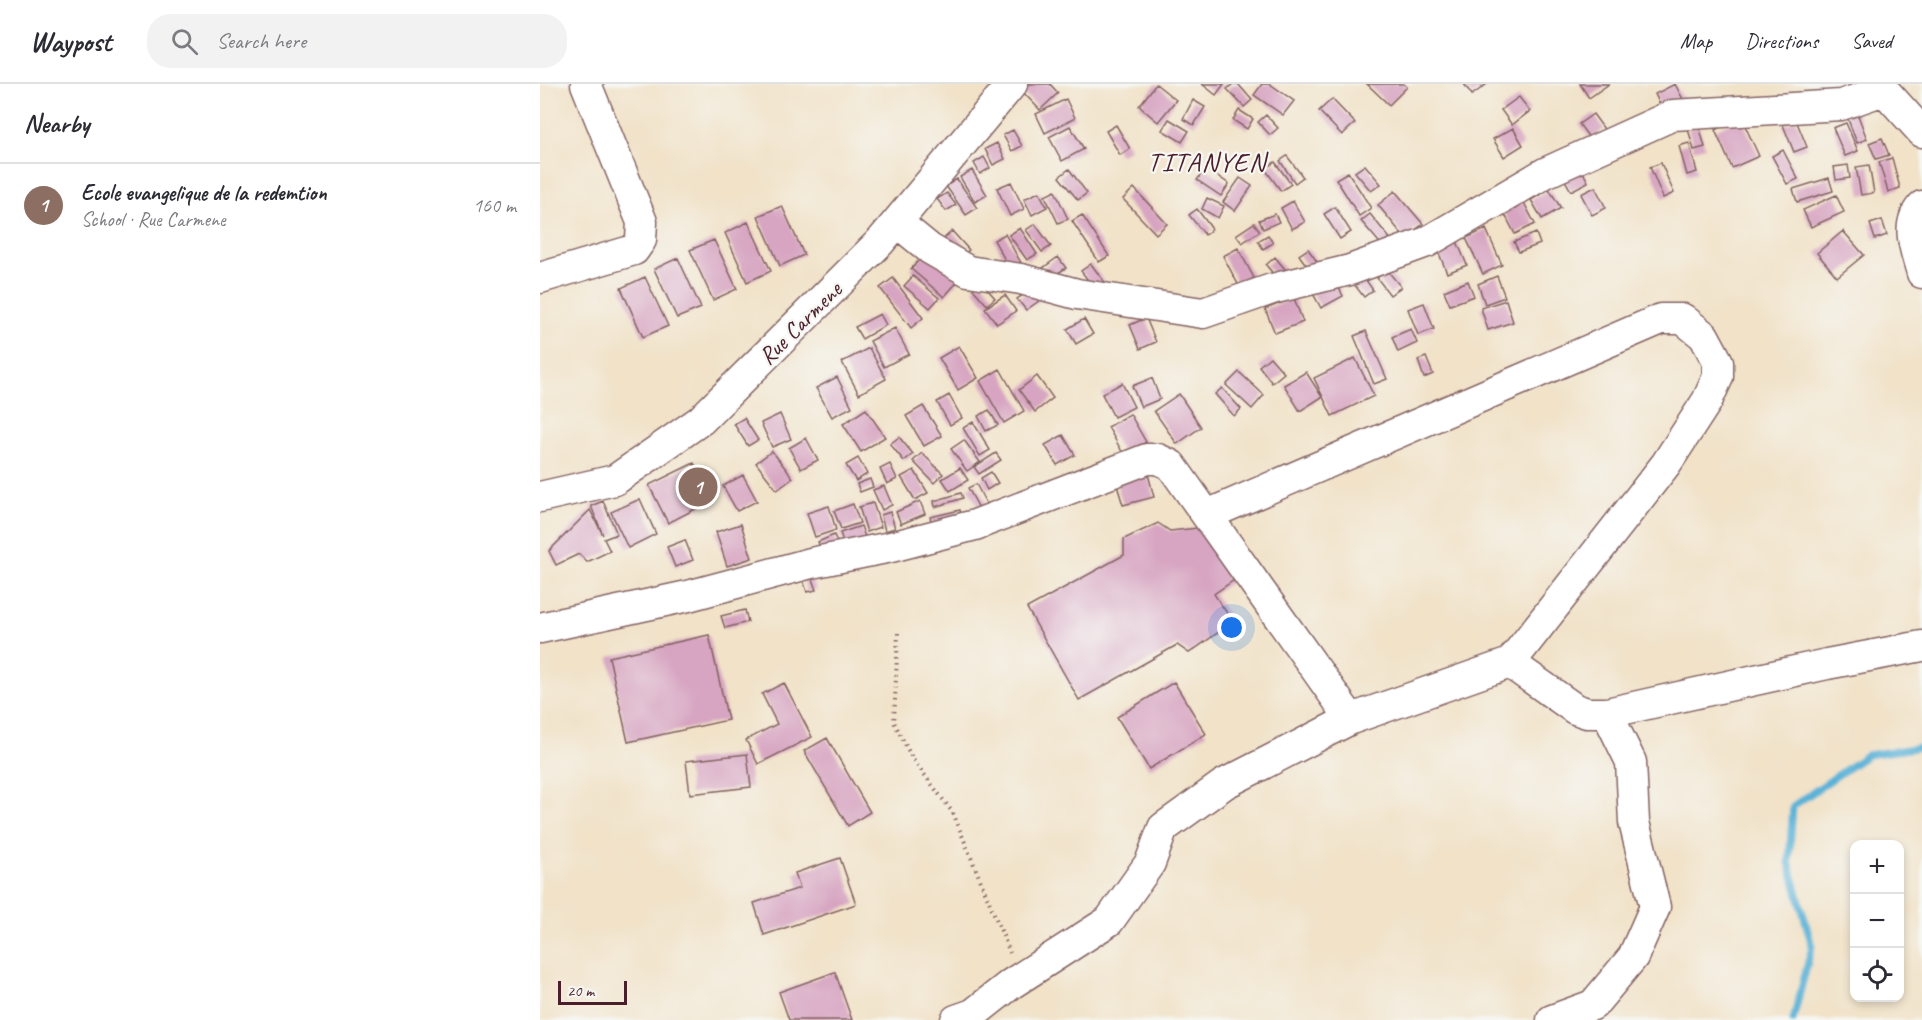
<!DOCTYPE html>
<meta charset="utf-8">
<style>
:root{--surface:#fff;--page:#f2f2f3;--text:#2b2b33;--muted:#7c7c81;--line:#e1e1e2;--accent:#b5179e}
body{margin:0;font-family:Caveat,sans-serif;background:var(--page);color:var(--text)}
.controls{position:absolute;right:18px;bottom:18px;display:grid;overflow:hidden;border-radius:12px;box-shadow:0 3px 9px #0003}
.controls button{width:54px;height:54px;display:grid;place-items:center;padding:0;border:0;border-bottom:2px solid var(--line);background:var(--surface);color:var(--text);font:30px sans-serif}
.scale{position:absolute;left:18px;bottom:15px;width:69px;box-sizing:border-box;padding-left:6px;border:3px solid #4a1f2b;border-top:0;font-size:16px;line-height:21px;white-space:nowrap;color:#4a1f2b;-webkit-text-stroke:4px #f6f6f2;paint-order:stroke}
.you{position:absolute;left:692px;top:544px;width:21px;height:21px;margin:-15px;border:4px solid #fff;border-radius:50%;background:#1a73e8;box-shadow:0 0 0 9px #1a73e833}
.badge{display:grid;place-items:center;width:39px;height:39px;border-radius:50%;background:var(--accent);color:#fff;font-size:20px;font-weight:700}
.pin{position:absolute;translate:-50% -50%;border:3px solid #fff;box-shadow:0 2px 6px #0006}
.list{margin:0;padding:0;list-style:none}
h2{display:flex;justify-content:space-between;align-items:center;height:78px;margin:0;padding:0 24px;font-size:26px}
h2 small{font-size:20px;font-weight:400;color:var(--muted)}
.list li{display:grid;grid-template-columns:39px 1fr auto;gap:18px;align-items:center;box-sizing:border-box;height:84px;padding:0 24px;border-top:2px solid var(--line)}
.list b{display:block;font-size:22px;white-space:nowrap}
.list p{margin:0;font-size:20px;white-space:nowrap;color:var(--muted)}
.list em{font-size:20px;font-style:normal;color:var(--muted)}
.icon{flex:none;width:33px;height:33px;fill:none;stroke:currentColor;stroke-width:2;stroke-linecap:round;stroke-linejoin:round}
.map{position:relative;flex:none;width:1382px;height:936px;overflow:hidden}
header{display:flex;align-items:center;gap:36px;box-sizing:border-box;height:84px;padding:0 30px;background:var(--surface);border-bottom:2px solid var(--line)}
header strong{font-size:28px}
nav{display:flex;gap:33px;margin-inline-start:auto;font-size:21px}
.search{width:420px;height:54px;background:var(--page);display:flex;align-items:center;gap:15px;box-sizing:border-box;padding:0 21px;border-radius:24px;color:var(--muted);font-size:22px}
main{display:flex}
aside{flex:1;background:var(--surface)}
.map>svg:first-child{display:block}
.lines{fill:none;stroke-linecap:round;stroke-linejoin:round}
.stream{stroke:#5ab2d7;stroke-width:7}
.building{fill:#d7a4c1}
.minor-casing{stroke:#846362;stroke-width:33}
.path{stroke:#846362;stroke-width:4;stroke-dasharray:1.5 4.5;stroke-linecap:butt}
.minor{stroke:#fff;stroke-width:30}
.labels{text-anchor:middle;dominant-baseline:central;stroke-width:4.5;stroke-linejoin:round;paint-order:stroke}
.street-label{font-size:24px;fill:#4a1f2b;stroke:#f6f6f2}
.quarter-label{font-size:27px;letter-spacing:1.5px;fill:#4a1f2b;stroke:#f6f6f2}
</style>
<header>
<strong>Waypost</strong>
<div class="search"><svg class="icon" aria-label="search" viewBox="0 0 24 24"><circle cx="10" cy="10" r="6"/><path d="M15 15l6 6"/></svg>Search here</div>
<nav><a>Map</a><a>Directions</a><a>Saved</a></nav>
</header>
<main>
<aside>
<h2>Nearby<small></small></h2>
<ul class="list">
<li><span class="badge" style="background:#8d6e63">1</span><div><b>Ecole evangelique de la redemtion</b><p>School · Rue Carmene</p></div><em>160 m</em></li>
</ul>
</aside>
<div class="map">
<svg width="1382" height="936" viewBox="0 0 1382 936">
<rect width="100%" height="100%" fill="#f6f6f2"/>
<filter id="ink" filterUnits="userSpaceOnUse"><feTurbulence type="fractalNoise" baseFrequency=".0167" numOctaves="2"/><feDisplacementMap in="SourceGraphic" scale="12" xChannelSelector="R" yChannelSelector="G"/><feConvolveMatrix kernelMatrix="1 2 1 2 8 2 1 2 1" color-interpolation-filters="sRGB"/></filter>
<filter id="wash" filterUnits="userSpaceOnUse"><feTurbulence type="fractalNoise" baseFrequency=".008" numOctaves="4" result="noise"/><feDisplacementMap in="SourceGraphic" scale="24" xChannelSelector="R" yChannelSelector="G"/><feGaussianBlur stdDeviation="1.35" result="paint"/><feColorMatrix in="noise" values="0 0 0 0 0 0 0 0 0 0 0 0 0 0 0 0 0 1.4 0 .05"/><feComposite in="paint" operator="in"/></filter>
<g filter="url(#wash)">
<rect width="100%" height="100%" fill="#f1e2c8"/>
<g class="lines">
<!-- stream -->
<path class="stream" d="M1253 936 1272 862 1249 778 1253 722 1327 671 1382 663"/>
</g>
<g id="blocks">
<!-- building -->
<path class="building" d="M482 0H510L518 9 500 26 478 3Z
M616 0 636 16 618 38 599 22Z
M662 0H684L676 11Z
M693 0H698L712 16 704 23 687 5Z
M722 0H730L754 17 743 31 714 11Z
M827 0H864L867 3 849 21Z
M924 0H947L932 11Z
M1040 0H1069L1049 14Z
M1135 0 1146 21 1125 31 1115 10Z
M979 13 990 27 972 41 961 26Z
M526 15 535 34 505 49 496 30Z
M792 15 815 39 802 51 779 27Z
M653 16 665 23 654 41 643 35Z
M699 26 713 35 707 45 693 36Z
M1316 26 1327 55 1317 59 1306 30Z
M1053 30 1064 45 1050 55 1039 40Z
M726 31 738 44 730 51 718 38Z
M1201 33 1219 72 1192 84 1175 46Z
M629 35 649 47 642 58 622 46Z
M1256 36 1267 63 1254 68 1243 41Z
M1306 39 1318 67 1305 72 1293 44Z
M576 41 590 65 580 71 566 47Z
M530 42 544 65 522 77 509 53Z
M1159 42 1165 63 1154 66 1148 45Z
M973 44 983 61 964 73 953 55Z
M473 46 482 62 472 67 463 51Z
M1342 54 1349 71 1336 75 1329 59Z
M457 59 465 75 453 81 445 65Z
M1149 59 1157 88 1147 91 1139 62Z
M1243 66 1258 95 1247 100 1232 72Z
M747 72 763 93 755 99 740 77Z
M444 73 450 84 440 90 434 79Z
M1352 74 1360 104 1348 108 1339 78Z
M1037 76 1048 98 1031 107 1019 85Z
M735 78 751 100 741 107 725 85Z
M1121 79 1134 109 1123 114 1110 83Z
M825 81 841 100 831 107 815 88Z
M1308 81 1310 94 1296 96 1294 83Z
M1329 81 1334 109 1321 111 1316 83Z
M666 84 689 100 681 112 657 96Z
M529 85 547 109 538 116 519 93Z
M432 86 447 111 435 118 420 93Z
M808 88 831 124 819 132 796 95Z
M700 94 712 102 695 127 683 118Z
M1289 94 1293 107 1257 118 1253 105Z
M417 95 437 124 426 131 406 102Z
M471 98 484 125 470 132 457 104Z
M1055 103 1066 124 1052 131 1041 110Z
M594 104 627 140 616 150 583 115Z
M1009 105 1021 124 1002 135 991 116Z
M515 107 528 135 518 139 505 112Z
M855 107 883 140 865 154 838 121Z
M499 108 507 123 492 131 484 115Z
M407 109 416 121 406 127 397 115Z
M980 111 995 140 975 150 960 121Z
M1296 111 1304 128 1271 143 1263 126Z
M667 114 684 122 678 134 662 125Z
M753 117 765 138 752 145 741 124Z
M242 122 264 171 240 182 218 132Z
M795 123 811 148 800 155 784 130Z
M657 125 672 145 665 151 649 131Z
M735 130 739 138 723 145 719 136Z
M830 130 852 157 844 164 821 137Z
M542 131 569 172 559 178 532 137Z
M1342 136 1347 151 1335 155 1330 140Z
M208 138 231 187 207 198 185 149Z
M714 139 720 147 702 159 696 151Z
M495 140 511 162 502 168 486 146Z
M480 144 497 170 487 176 469 151Z
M946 145 962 181 943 190 926 154Z
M412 147 429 166 413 180 396 162Z
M1303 147 1324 171 1297 193 1277 169Z
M996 149 1000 160 979 168 974 158Z
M465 150 481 179 470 185 454 156Z
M728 151 733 159 723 165 718 157Z
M916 155 927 181 907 189 896 162Z
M174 156 197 205 173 216 150 166Z
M698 164 714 194 699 202 683 172Z
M768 165 788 193 779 199 759 171Z
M387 167 420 195 404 213 371 185Z
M518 173 526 184 510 194 503 184Z
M735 173 754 196 745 204 726 181Z
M138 174 161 224 137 234 114 185Z
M551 180 566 200 557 208 541 187Z
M847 186 861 203 850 211 837 194Z
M373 192 399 214 390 224 364 202Z
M823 192 833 206 824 213 813 199Z
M957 192 965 213 945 220 938 200Z
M105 193 128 242 103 253 81 204Z
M353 194 383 234 371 244 340 204Z
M794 194 803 212 781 224 771 206Z
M928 197 934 212 910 221 904 207Z
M441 198 455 214 447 221 433 205Z
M495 203 503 214 486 226 477 215Z
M465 211 476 227 457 240 445 224Z
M754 214 763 238 735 249 725 225Z
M966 216 973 238 948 246 941 224Z
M884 219 894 245 878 251 868 225Z
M340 230 346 241 322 255 315 243Z
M606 234 616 258 600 265 590 241Z
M544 235 553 250 536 260 527 245Z
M355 244 369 270 344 283 330 257Z
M871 245 877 259 858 268 852 253Z
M826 247 847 295 834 300 814 252Z
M419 262 438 294 418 306 399 274Z
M329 264 346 295 319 310 302 278Z
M730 273 744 289 732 299 719 282Z
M886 273 893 290 884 294 878 276Z
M815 274 834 312 792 332 774 294Z
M460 285 484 327 464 339 440 297Z
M699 288 724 311 712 325 686 301Z
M766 288 782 313 760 327 744 301Z
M497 292 513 314 495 328 479 306Z
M297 293 312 323 292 333 276 304Z
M612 294 620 315 601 323 592 302Z
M582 299 594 323 574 333 562 310Z
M682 304 701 325 694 332 675 310Z
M639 310 661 343 637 360 614 327Z
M409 311 422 334 410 341 397 318Z
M383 322 402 352 384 362 366 332Z
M326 325 345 353 321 368 303 340Z
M449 326 458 341 446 347 438 332Z
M240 330 251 355 232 363 221 339Z
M590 330 606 358 584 371 568 343Z
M204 334 218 356 208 362 194 340Z
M433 338 450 366 440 372 423 344Z
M523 351 535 371 517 381 505 361Z
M359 353 373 370 364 377 350 360Z
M266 354 278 376 261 385 249 364Z
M424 356 440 378 427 387 411 365Z
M232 367 253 394 237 406 216 379Z
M382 369 403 390 394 399 373 377Z
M456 369 461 376 439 390 434 383Z
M318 374 327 390 316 397 306 381Z
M154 379 173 416 128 439 109 401Z
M350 380 357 395 347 400 340 385Z
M420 384 428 396 410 407 402 395Z
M374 386 388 409 375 416 361 393Z
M607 386 614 413 583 421 575 395Z
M451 388 458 399 447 406 441 394Z
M203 391 217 417 197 427 183 402Z
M330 395 333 403 320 408 317 400Z
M436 400 447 421 439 424 428 404Z
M344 402 352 421 342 426 333 406Z
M421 409 423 414 395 423 394 417Z
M100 415 116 450 88 464 71 428Z
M63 417 77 450 64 455 70 467 47 478 39 470 16 481 9 467 50 426 63 451 51 422Z
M380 417 385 430 361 440 356 428Z
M333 419 341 443 327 448 319 423Z
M313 420 320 439 301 445 294 427Z
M289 422 296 446 275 453 267 429Z
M420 426 423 440 394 448 390 433Z
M350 428 355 444 345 447 341 431Z
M618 439 630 447 658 444 694 496 674 510 693 538 649 569 637 561 539 616 487 524 584 471V455Z
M201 440 212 474 187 482 176 448Z
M321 442 327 458 306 465 300 449Z
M294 451 301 467 285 475 278 458Z
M145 456 153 476 135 483 127 463Z
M268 484 276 506 267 508 260 486Z
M205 526 208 538 185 544 181 532Z
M169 551 188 636 88 658 69 573Z
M634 598 666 650 609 685 577 633Z
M244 599 272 653 218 680 206 656 237 640 222 610Z
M287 654 330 728 308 742 264 667Z
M207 670 211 703 150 710 146 677Z
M300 774 316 820 224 851 214 819 260 804 255 789Z
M295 888 312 936H249L239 908Z"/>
</g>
</g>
<g filter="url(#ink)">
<use href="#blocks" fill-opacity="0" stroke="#846362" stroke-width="1.5"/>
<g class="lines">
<defs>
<path id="minor" d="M1342 0 1344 6 1382 48
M1382 122C1364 142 1376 166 1382 189
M357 138 390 165 428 187 481 195 537 210 663 229 732 205 810 186 887 158 1005 89 1133 31 1301 21 1344 6
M0 194 94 166 101 156 102 138 46 0
M0 413 75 396 161 336 341 157 472 0
M667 431 1121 235H1143L1164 252 1178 278V293L1167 317 1126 380 970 579 811 635
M0 544 148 512 271 479 351 463 435 441 607 375H618L631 381 811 635 684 700 623 744 610 779 569 837 471 900 433 930 416 936
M970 579 1035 625 1047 629H1067L1287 580 1382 562
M1012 936 1053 921 1093 873 1115 823 1094 738 1091 678 1067 629"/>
</defs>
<!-- minor casing -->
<use href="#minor" class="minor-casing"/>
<!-- path -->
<path class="path" d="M358 549 354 638 372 674 413 729 470 869"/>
<!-- minor -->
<use href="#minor" class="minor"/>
</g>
</g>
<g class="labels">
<!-- street labels -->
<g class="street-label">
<text transform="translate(260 239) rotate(-45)">Rue Carmene</text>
</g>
<!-- quarter labels -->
<g class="quarter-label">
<text x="667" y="78">TITANYEN</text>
</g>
</g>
</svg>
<div class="controls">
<button>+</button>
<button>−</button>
<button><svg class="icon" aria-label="locate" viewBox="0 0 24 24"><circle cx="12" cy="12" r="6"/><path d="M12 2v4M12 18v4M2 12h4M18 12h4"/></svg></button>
</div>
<div class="scale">20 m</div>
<div class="you"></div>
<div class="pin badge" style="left:158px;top:403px;background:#8d6e63">1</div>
</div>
</main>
